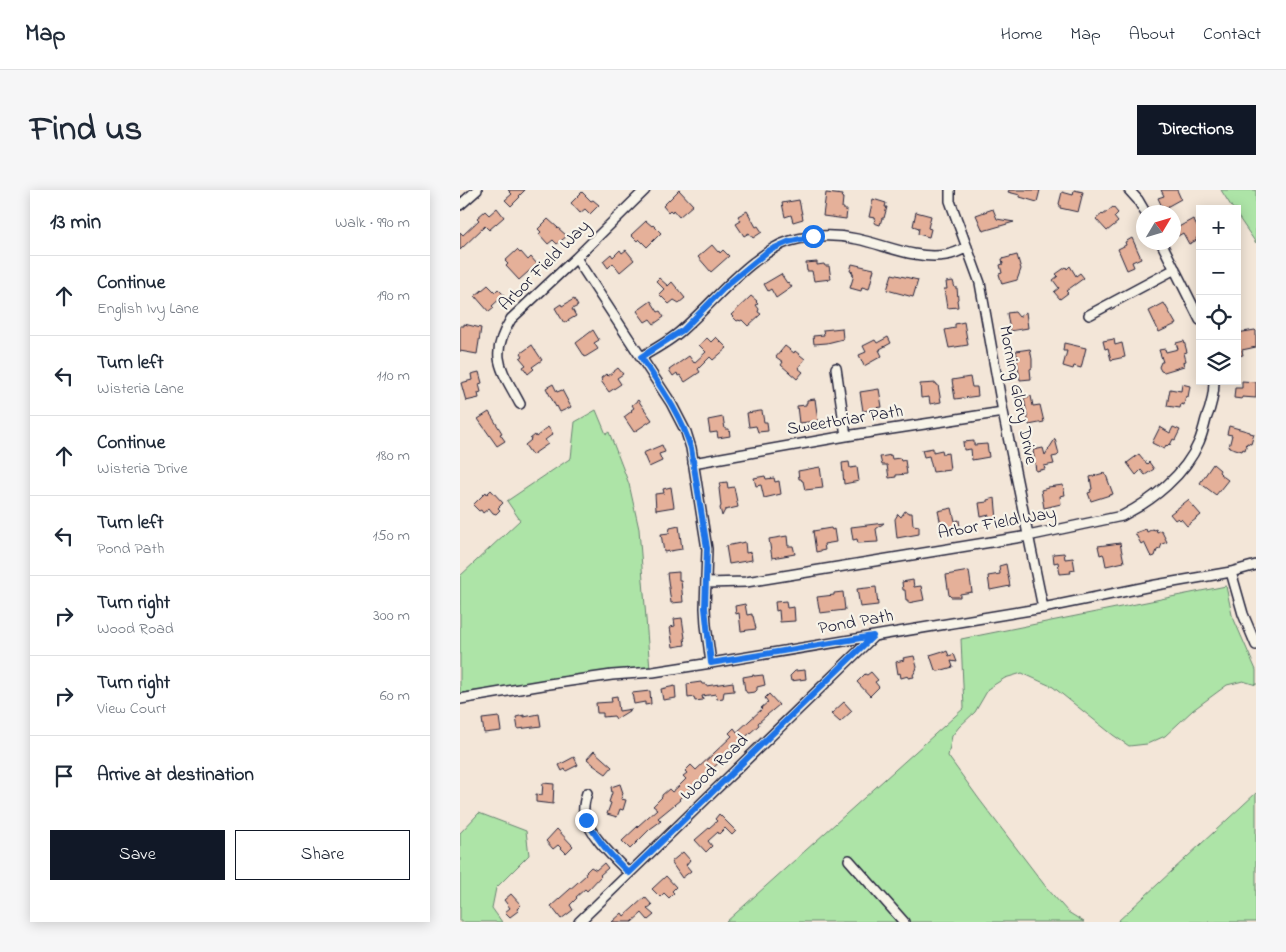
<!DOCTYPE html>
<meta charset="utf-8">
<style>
:root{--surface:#fff;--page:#f6f6f7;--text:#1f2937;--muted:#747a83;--line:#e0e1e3;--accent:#111827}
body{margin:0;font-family:"Indie Flower",sans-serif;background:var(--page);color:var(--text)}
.controls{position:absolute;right:15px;top:15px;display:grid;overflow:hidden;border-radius:0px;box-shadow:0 2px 12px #0003}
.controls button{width:45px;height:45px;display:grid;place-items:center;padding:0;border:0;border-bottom:1px solid var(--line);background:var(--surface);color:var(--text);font:25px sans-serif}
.compass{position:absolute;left:676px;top:15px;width:45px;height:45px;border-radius:50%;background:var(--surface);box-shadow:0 2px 12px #0003;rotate:52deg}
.stop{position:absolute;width:15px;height:15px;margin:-11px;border:4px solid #1a73e8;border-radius:50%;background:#fff}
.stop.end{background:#1a73e8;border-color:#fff;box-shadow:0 1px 5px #0008}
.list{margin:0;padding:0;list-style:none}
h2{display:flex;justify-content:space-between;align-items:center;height:65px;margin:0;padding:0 20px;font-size:21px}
h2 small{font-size:16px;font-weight:400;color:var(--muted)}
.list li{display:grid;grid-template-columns:32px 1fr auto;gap:15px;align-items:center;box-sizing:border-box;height:80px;padding:0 20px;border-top:1px solid var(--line)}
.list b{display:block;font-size:19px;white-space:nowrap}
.list p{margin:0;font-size:16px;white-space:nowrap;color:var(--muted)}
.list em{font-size:16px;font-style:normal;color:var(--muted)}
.actions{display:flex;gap:10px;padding:15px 20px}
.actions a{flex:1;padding:11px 0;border:1px solid var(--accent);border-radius:0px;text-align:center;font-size:18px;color:var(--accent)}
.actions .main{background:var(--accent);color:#fff}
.icon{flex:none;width:28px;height:28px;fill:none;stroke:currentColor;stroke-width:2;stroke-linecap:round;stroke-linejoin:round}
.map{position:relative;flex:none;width:796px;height:732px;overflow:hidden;border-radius:0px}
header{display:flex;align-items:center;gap:30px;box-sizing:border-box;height:70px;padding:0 25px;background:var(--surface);border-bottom:1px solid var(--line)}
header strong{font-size:24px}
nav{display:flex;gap:28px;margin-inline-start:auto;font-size:18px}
.intro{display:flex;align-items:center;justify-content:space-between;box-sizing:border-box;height:120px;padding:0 30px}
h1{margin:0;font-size:35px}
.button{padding:12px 22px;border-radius:0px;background:var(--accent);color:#fff;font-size:18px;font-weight:700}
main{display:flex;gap:30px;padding:0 30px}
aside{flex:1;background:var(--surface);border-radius:0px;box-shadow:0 2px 12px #0003}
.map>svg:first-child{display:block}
.green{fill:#ade4a7;stroke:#688371}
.building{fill:#e5b099;stroke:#22223b}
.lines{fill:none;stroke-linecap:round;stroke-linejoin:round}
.minor-casing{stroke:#22223b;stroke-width:12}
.minor{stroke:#f7f3e8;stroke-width:9}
.route{stroke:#1a73e8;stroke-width:6}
.labels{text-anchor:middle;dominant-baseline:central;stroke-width:4.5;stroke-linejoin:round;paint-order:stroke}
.street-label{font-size:18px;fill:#22223b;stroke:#f7f3e8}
</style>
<header>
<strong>Map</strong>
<nav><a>Home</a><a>Map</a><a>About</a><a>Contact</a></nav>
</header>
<div class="intro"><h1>Find us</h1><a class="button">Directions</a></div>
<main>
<aside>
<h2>13 min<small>Walk · 990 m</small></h2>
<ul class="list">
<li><svg class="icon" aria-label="ahead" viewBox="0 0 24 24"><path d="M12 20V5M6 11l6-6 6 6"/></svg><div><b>Continue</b><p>English Ivy Lane</p></div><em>190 m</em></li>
<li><svg class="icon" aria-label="left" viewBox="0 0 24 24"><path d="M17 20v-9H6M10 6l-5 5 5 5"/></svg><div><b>Turn left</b><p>Wisteria Lane</p></div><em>110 m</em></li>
<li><svg class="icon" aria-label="ahead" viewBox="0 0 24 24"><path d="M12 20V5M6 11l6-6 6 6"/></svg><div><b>Continue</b><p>Wisteria Drive</p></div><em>180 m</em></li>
<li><svg class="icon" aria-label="left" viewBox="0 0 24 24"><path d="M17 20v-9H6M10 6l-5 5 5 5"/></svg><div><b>Turn left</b><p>Pond Path</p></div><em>150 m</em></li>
<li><svg class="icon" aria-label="right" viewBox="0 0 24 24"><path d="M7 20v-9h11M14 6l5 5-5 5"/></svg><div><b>Turn right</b><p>Wood Road</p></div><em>300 m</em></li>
<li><svg class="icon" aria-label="right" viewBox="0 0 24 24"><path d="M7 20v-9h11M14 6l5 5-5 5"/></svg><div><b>Turn right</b><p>View Court</p></div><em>60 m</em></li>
<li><svg class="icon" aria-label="arrive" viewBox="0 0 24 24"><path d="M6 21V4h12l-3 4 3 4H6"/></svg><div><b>Arrive at destination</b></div></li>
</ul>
<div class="actions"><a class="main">Save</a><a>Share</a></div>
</aside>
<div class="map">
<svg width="796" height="732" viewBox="0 0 796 732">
<rect width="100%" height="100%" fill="#f3e6d8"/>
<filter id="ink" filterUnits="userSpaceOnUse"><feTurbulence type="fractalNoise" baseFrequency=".02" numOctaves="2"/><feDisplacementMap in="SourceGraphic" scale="10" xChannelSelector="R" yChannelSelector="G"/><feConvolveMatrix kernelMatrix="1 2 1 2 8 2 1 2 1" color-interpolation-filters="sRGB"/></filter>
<g filter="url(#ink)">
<!-- green -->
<path class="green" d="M761 0H796V53L777 25V19H773Z
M136 220 146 244 149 242 169 294 179 339 190 480 0 503V386L60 330 47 311 111 268 115 232Z
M766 396 772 425 796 480V495L783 491 767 495 733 520 705 546 687 554 669 556 653 545 593 497 562 483 545 488 529 498 515 522 499 537 492 546 488 566 519 609 586 697 608 722 624 732H266L504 518 501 449Z
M796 603V732H657Z
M19 623 66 641 69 665 36 698 32 718 42 732H0V643Z"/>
<!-- building -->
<path class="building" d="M48 0H65L59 6 60 7 51 16 45 10 52 4Z
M219 0 233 15 219 27 213 20 212 22 210 20 208 22 203 16Z
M549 0H580L577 12 560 7V5L548 2Z
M614 0 623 2 618 22 600 18V15L599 14 602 2 613 5Z
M701 0H717L721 9 703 19 698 8 704 6Z
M122 2 131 11 133 10 139 15 130 24 125 19 120 23 111 13Z
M366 3 383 5 382 8H383L382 18H384V20H387L386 29 363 26Z
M413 9 426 13 425 17H427L424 28H422L420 35 414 33 415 28 409 27Z
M339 10 343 29 333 32 331 25 325 27 322 13Z
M653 17 658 23 654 27 658 32 647 41 636 29 642 24 643 25Z
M37 18 44 27 29 40 25 36 0 60V42L3 45 19 30 17 28 25 21 29 25Z
M533 19 537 29 554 32 523 41 516 25Z
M287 21 296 37 298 36 302 42 293 48 289 43 284 46 276 34 281 31 278 26Z
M456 22 471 26 468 38 471 39 469 47 458 44 459 38 453 36Z
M88 29 107 46 97 54 93 50 88 54 79 44 81 42 78 39Z
M733 29 740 42V47L736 48 737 50 729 54 723 43 718 46 715 39Z
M186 31 192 36 193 35 201 43 187 57 179 49 177 51 171 45Z
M672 48 681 68 672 72 674 77 667 80 658 59 666 55 665 52Z
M252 55 258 62 259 61 260 63 263 60 269 66 251 82 238 67Z
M57 60 60 63 61 62 68 70 71 67 77 74 59 90 46 76 48 74 45 71Z
M160 60 162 63 166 60 174 70 160 82 153 73 148 78 143 71 151 64 153 67Z
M557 65 561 79 557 90 542 94 539 84 542 83 540 75 543 74 542 69Z
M357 72V75L364 74 365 76H369L371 89 354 91 352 81H347L346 73Z
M392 74 414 79 409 99 402 97 401 101 390 98 394 85 392 84 393 82 390 81Z
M610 76 616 86 620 83 624 88 606 101 608 103 600 109 594 102 599 98 593 90 598 86 596 84 606 77 607 79Z
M321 84 327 93 328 92 332 97 316 108 311 99 308 101 304 94Z
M432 84 458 90 453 107 427 100Z
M199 88 208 96 212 92 225 108 219 113 214 110 209 114 199 104 204 99 196 91Z
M493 91 495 98H497L498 109 497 110 498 117 487 118 484 99H487L486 92Z
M28 95 35 102 38 99 44 105 32 116 34 118 29 122 15 106Z
M291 106 297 111 296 112 298 114 296 115 299 119 298 122 301 124 288 136 282 130 280 131 279 130 277 131 271 125Z
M114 109 118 116 112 119 116 126 104 133 95 118 101 114 102 116Z
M191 111 198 122 200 121 204 127 194 134 190 129 185 132 177 121Z
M704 113 716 134 699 142 689 121Z
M555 122 559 127 566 122 568 138 550 141 547 123Z
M504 132 508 155 489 158 485 140 495 138V134Z
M4 134 21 138 17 164 0 161V136H4Z
M382 138 383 149 367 153 354 154 353 146 364 145 363 140Z
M133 140 139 150 134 153 138 159 125 167 116 153Z
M795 140 796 141V157L782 160 783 165 777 166V143Z
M256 147 267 158 253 170 250 167 238 179 240 182 225 192 220 185 218 186 217 183 213 186 209 180 229 166 234 173 246 162 239 155 247 148 251 152Z
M428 147 431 153 420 159 421 160H419L422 166 404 176 399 165 406 162 403 156 415 150 417 153Z
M654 149 655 155 662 153 665 167 651 170 648 158 645 159 643 151Z
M724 151 727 162 724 163 726 171 723 172 724 176 704 182 701 181 699 177 701 172H703L699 160 705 159 706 162 718 159 716 153Z
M604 153 626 158 621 178 614 176 613 179 603 176 607 161H603Z
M72 155 82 170 72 177 74 179 68 184 63 177 66 175 60 168 63 166 61 163Z
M325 156 334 163 335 161 345 169 338 178 343 182 337 189 321 175 323 172 316 167Z
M570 159 572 169V178L570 179 571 189 560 190 557 169H558L556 161Z
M158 178 163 184 157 188 161 194 149 202 141 191 142 190 141 188 146 184 148 186Z
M19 182 22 193 19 194 21 202 18 203 19 208 6 211 1 193 12 190 11 184Z
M510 187 512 197H517L518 206 495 209 492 190Z
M782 191 796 192V208L782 207V209L774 208 775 198H782Z
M476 193 477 195H478L481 212 470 214 469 207 461 208 460 194Z
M93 194 97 202 102 200 111 217 100 222 97 216 96 217 86 198Z
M722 194 730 196 728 207 726 206 724 215 721 214 720 218 707 216 710 199 721 201Z
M419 199 422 217 412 218V220L403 221 400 202Z
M571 206 573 216 580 215 584 232 569 235 564 208Z
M355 209 358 231 339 233 337 216 346 215V213H347V210Z
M178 210 192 230 174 242 164 227 172 221 171 220 174 218 172 215Z
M300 221H302L304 232H307L308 241 298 242 296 236 289 237 287 223Z
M29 222 42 243 40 244 45 251 37 256 18 229Z
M263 227 265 239H269L270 246 258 248 257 242 250 243 248 230Z
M769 236 790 242V243L794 244 791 254 787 253 785 260 783 259 782 261 769 257 772 245 767 244Z
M88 237 93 244 85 250 88 254 72 265 65 255 71 250 70 249 75 245 76 247Z
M700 237 710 243 713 237 720 240 715 250 713 249 710 255 709 254 707 256 706 255 704 259 692 253Z
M595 249 599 264 597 266 592 267 594 274 584 276 585 279 576 281 573 260 583 258 585 265Z
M514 251V255L527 254 529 267 512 270 511 259 504 260 503 252Z
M202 255 205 262 199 264 202 271 189 277 183 263Z
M473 258V262L482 260 483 264 488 263 490 280 473 282 469 266 464 267 462 260Z
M679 264 687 274 689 272 694 279 685 285 681 280 676 285 667 273Z
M431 265 432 269 440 268 441 271 445 270 447 284 436 285V287L429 288 427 275H422L420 267Z
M389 272 390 278 397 277 399 291 384 294 382 273Z
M753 274 760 280 759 282 761 284H760L768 290 756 305 740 293Z
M360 277 363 298 345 300 343 291H342L341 289H339L338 281Z
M644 283 645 285H646L653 304 631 311 628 303 631 302 630 300 632 299 630 287Z
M305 286 306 289 314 288 315 292 319 291 321 304 304 308 301 295 296 296 294 288Z
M267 292 268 298 274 297 278 317 265 320 262 326 260 318 261 316 259 298 260 297 259 293Z
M603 295 605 305 600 306 601 314 584 318 581 300 588 298V297Z
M211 297 214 317 196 320 195 304 204 303 203 299Z
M31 300 43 313 38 318 40 320 36 324 33 323 29 318 23 323 21 320 19 321 13 315 26 302 27 304Z
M535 308 537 330 530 332 529 325 521 327 519 313 527 312V310Z
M728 310 741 325 727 336 721 329 720 330 718 328 715 330 710 324Z
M492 318 495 331 499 330 500 337 489 340 487 334 481 335 478 321Z
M445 321 449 323H452L453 335 459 336V344L437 348 435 329 438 324 441 327Z
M424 333 416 339 418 352 398 353 397 349 393 350 391 337Z
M219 336 222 359 204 362 201 344 209 343 210 338Z
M371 338 372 340 374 339 376 352 364 354 365 360 356 362 353 341Z
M686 339 687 342 693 339 694 340 696 339 697 342 701 340 707 352 702 354 700 359 697 360 695 366 692 367 690 365 684 352 681 354 675 343Z
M327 346 328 356H333L335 364 312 368 309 349Z
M285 352 286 363 291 362 292 370 269 374 266 356Z
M660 353 664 372 646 376 644 366 643 364 640 365 638 356Z
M604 363 605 369 613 368 615 380 610 381 611 383 600 384 598 372 594 373 593 364Z
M546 374 550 396 530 400 528 386 540 384 539 376Z
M509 381 512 402 500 404V407H491L489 405 486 385Z
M219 382V390H221L223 412 211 413 207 383Z
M453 390 454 397 461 396 464 410 448 413V410H446L445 400H443L442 392Z
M416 397 418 415 400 417 397 399Z
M383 402 385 420 360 423 357 407 374 405V403Z
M326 411 327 418 334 417 335 431 320 432 319 420 316 421 315 412Z
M285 414 287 425 292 424V426H293L296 439 281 441 279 423 276 424 275 416Z
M222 428 225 448H224L225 455 213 457 210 437 215 436 214 429Z
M483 461V463L487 461 489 466 494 464 497 472 491 471 493 477 479 481H477V480H475L470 465Z
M454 466 457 477 456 480 453 485 454 487 448 488V486L441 488 440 483 438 484 436 472 444 470 443 468Z
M345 480 346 489 331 491 330 486 335 481Z
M411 482 418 490 415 492 419 497 410 506 397 492 405 484 407 485Z
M294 485V486L303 485 305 495 297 497V500L295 502 287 503 285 500 283 487Z
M241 492 242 494H245L246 496 273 492 274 501 264 502 263 508 257 509 256 504 242 506 243 510 235 511 234 507 228 508 227 494Z
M215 496 216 508 203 510 201 499Z
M190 501 191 514 185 515V512L174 514 172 503Z
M309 504 319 515 307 525 298 533 299 535 262 568 263 569 219 609 220 610 198 628 201 631 190 639 170 659 162 651 178 636 197 619 193 616 202 607V605L209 599 212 602 219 596 226 589 223 586 227 583 225 581 231 575 236 580 272 546 269 543 274 538 277 542 302 519 301 518 308 512 305 508Z
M157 506 159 521 172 519 156 529 154 526 143 527V523H137L136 513 152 512 151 507Z
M384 512 392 521 380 532 371 524Z
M79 524 81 536 58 539 56 527 64 525V527Z
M39 527 41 541 24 543 22 529Z
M134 561 152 577 146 584 133 575H134L127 569Z
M114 567 118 575 106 581 105 579 102 581 99 575Z
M83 593 94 594 93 614 76 612V604L82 605Z
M160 594 163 603 161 609 166 610 163 620 160 619 157 627 147 624 151 613 149 612 152 603 151 597Z
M259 624 276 641 272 645 265 638 259 644 258 642 248 651 252 656 246 662 235 650 257 631 255 629Z
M97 639 113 656 106 663 98 655 93 659 86 651Z
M223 662 230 670 226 675 231 681 222 688 211 672Z
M144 673 148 678 140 685 141 686 127 701 125 699 116 707 117 708 110 715 113 720 101 729 91 716 126 685 125 683 131 677 136 680Z
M206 686 216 697 212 701 214 703 209 708 204 703 200 707 192 699Z
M51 704 61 715 57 719 58 721 50 727 45 722 50 718 44 710Z
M185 707 192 715 187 719 194 725 188 730 182 723 172 732H152L162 723 164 726Z"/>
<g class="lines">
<defs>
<path id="minor" d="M490 0V11L520 93 543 222 583 418
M669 0 678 10 685 22
M0 15 17 0
M701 52 740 130
M116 68 211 213 226 242 231 258 247 359 245 418 246 435 251 473
M629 125 715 79
M181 167C195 159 210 151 222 140 247 118 268 92 294 72 305 64 316 55 330 51 352 45 374 44 397 49 426 55 456 70 486 65 494 64 500 61 507 57
M376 178 386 246
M60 214C41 178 28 167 51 129L116 68 185 0
M233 273 386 246 543 222
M771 382 783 424 796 455
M246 393 286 392 568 346 662 326C693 310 725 285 739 252 742 245 744 237 746 229 751 217 754 205 754 191
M0 509 89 494 152 485 193 482 251 473 583 418 696 395 771 382 796 375
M127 603C125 609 123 616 124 623 127 643 155 669 169 683
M389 670 444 732
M119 732 413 447"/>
</defs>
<!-- minor casing -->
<use href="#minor" class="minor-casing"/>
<!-- minor -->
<use href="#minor" class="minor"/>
</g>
</g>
<g class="lines" filter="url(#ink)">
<!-- route -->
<path class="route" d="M126 630C139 652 151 666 169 683L413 446 251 473 245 418 247 358 231 258C221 225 200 196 181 167L223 140 268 94 308 61 328 52 353 46"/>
</g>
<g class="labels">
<!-- street labels -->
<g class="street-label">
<text transform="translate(85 76) rotate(-45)">Arbor Field Way</text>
<text transform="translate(557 205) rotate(79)">Morning Glory Drive</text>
<text transform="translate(385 231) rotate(-9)">Sweetbriar Path</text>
<text transform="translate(537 334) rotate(-10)">Arbor Field Way</text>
<text transform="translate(396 433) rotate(-10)">Pond Path</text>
<text transform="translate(255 578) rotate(-44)">Wood Road</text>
</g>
</g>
</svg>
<div class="controls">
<button>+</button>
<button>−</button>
<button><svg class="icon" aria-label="locate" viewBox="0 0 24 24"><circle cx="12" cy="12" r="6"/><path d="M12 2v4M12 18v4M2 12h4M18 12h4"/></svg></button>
<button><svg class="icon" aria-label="layers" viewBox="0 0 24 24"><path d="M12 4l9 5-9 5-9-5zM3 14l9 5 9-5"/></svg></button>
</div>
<svg class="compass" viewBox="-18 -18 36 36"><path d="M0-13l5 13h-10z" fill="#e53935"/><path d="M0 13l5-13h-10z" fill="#747a83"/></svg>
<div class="stop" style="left:353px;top:46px"></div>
<div class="stop end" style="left:126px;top:630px"></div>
</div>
</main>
